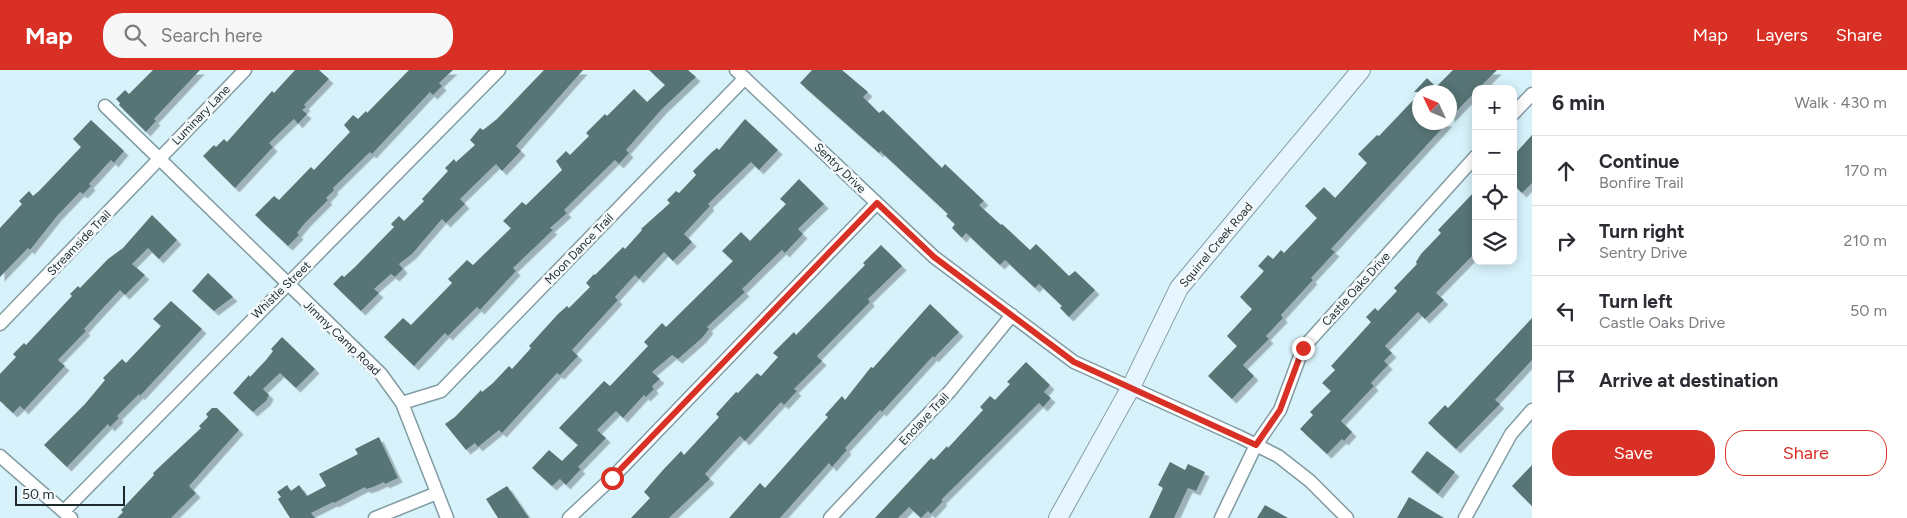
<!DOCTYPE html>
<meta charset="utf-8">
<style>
:root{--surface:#fff;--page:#f7f7f7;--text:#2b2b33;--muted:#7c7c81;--line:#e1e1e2;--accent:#d93025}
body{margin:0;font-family:Figtree,sans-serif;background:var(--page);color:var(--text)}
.controls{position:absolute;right:15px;top:15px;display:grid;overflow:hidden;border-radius:10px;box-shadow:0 2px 12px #0003}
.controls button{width:45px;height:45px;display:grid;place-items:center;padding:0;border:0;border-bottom:1px solid var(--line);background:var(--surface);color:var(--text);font:25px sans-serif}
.compass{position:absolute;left:1412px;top:15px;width:45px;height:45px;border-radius:50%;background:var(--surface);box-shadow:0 2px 12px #0003;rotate:314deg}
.scale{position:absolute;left:15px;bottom:12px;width:110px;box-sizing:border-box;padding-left:5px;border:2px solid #1f292c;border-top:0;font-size:14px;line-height:18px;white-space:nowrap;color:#1f292c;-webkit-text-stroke:4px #f5fafc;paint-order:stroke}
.stop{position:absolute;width:15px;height:15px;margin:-11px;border:4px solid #d93025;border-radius:50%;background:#fff}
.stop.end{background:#d93025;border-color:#fff;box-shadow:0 1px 5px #0008}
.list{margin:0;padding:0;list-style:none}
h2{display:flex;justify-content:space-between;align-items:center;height:65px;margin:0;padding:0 20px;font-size:21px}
h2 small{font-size:16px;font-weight:400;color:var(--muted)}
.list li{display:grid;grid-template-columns:32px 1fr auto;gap:15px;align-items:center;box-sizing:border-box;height:70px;padding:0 20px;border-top:1px solid var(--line)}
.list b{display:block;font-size:19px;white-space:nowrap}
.list p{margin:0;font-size:16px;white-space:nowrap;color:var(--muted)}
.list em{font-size:16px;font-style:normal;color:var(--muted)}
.actions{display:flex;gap:10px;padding:15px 20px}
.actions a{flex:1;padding:11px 0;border:1px solid var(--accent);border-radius:20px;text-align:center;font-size:18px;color:var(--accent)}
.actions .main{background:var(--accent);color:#fff}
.icon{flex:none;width:28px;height:28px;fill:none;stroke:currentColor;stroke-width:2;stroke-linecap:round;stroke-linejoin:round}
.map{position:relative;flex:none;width:1532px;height:448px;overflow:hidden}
header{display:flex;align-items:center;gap:30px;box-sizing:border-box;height:70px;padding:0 25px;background:var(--accent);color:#fff}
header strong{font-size:24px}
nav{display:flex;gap:28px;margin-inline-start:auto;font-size:18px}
.search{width:350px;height:45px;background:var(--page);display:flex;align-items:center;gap:12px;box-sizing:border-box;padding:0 18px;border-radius:20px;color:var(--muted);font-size:19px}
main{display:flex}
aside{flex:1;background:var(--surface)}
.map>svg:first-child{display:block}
.building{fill:#597476;filter:url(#shadow)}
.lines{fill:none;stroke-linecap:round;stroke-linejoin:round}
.street-casing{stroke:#829ba3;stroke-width:15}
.secondary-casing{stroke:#829ba3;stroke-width:20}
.street{stroke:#fff;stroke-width:12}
.secondary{stroke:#e7f5fe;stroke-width:18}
.route{stroke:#d93025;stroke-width:6}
.labels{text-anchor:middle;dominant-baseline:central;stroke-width:5;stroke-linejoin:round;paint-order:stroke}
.street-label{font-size:12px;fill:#1f292c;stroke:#f5fafc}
</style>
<header>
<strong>Map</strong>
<div class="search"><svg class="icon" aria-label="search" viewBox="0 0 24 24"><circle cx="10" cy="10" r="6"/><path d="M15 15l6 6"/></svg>Search here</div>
<nav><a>Map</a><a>Layers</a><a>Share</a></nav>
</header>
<main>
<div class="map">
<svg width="1532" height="448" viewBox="0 0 1532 448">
<defs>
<filter id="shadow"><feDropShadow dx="4.5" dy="4.5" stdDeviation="0" flood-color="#0004"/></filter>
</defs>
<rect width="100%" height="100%" fill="#d7f2fb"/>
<!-- building -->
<path class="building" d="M153 0H200L154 49 156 51 146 62 119 35 120 33 116 29 125 20 129 24Z
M295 0H319L329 9 304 35 306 37 302 40 307 44 298 54 294 49 269 73 273 77 235 118 203 86 214 75 216 77 224 69 227 72 272 21 274 23Z
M409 0H453L439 13 442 16 433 25 430 22 372 84 370 82 333 118 334 120 326 128 328 130 305 153 297 163 299 165 288 176 255 145 274 126 279 130 311 97 314 100 350 62 344 55 353 45 358 49 366 41 367 43Z
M544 0H583L516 76 521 81 502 101 496 94 460 129 465 134 446 153 442 149 412 184 399 194 403 199 395 207 391 204 374 219 379 223 361 241 333 214 342 205 344 207 355 197 394 157 391 154 399 146 404 151 424 131 422 129 448 101 445 98 454 89 456 92 475 75 470 70 480 58 483 60 497 49Z
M649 0H688L696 7 662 39 626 80 629 83 619 94 615 90 564 140 567 143 550 158 553 160 513 198 516 201 480 240 477 237 448 266 445 263 414 296 384 267 403 248 411 255 452 213 448 209 467 190 473 195 511 158 503 151 522 132 526 135 562 100 556 91 566 81 570 85 589 66 586 63 605 44 607 46 634 19 647 32 665 15Z
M812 0H842L868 22 863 27 879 43 883 40 942 98 945 94 984 131 979 135 1001 155 1002 154 1030 180 1036 174 1069 206 1075 201 1095 220 1069 247 1060 238 1062 236 1039 214 1035 218 1005 190 1000 195 966 163 962 168 952 158 955 154 946 146 948 144 880 81 879 83 800 13Z
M1453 0H1497L1478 19H1476V21L1450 48V22H1414L1427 8 1436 17Z
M1420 23V52H1448L1331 179 1335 182 1311 208 1313 210 1281 245 1283 248 1266 266 1269 269 1243 295 1254 306 1232 329 1208 306 1237 276 1227 266 1252 239 1240 227 1264 201 1258 196 1268 185 1273 189 1281 180 1284 183 1317 148 1305 136 1324 117 1335 128 1367 93 1358 84 1377 65 1379 66Z
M745 49 778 80 759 100 751 92 708 134 710 136 684 164 692 172 673 191 664 182 639 209 635 205 615 227 618 230 572 280 578 286 560 305 557 303 502 363 499 360 478 377 475 373 466 380 445 354 455 347 481 320 482 322 493 313 509 296 512 299 531 278 529 276 558 244 567 236 569 238 590 217 586 213 594 204 595 205 623 177 625 179 642 160 641 159 670 133 667 130 676 121 679 123 696 105 693 101 712 82 717 78 719 80Z
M91 50 124 81 114 93 111 90 89 114 91 116 83 124 80 122 57 146 30 180 28 178 0 207V158L22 134 19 131 29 121 33 126 40 120 81 77 73 69Z
M1532 65V113L1522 123 1513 114V86Z
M799 109 824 134 798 159 803 164 785 183 782 180 742 219 745 222 707 257 709 259 702 268 678 289 672 285 652 302 660 309 652 316 654 319 646 327 644 325 623 348 616 341 597 360 606 368 578 397 581 399 566 415 560 409 552 416 532 398 549 380 562 391 578 375 559 358 604 311 610 316 648 276 644 272 662 253 666 257 733 191 722 181 741 162 750 171 786 134 780 129Z
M1476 120V182L1436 223 1444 230 1425 249 1418 242 1385 276 1392 283 1384 291 1388 295 1371 313 1374 316 1341 351 1352 362 1344 371 1342 369 1327 384 1300 359 1313 345 1310 342 1331 321 1322 313 1335 300 1331 296 1371 252 1366 247 1375 238 1378 241 1397 221 1394 218 1417 194 1416 192 1421 184 1441 163 1438 160Z
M152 145 177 170 159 189 148 178 132 194 145 205 125 225 120 220 103 238 84 259 86 261 58 290 65 296 24 340 20 336 13 343 0 331V304L16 287 13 284 24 273 26 275 72 226 70 224 78 216 80 218 108 189 123 178Z
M881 175 902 196 868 229 870 232 817 286 822 291 794 319 797 321 784 335 781 332 745 371 740 366 705 404 710 409 669 448H631L650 428 644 422 663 400 681 381 684 385 719 347 716 344 736 322 738 323 757 303 761 306 778 287 773 283 794 262 796 265 865 195 863 193Z
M208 203 233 227 214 241 192 221Z
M171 231 202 259 140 326 139 324 117 346 119 348 110 357 108 354 67 397 44 375 85 334 105 310 103 308 122 289 126 293 161 256 153 249Z
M930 234 959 262 934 288 933 286 882 342 880 340 845 378 847 380 832 397 829 393 780 448H729L760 413 765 418 828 347 825 345 842 326 845 330 871 297 873 298Z
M1532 248V290L1495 330 1500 334 1456 379 1428 353 1445 335 1448 338Z
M282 267 315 299 296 318 280 303 263 319 269 325 266 331 253 342 233 323 249 305 250 307 266 290 273 281 271 279Z
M1026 292 1050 315 1044 322 1051 328 1043 337 1039 333 941 430 943 431 931 444 928 441 921 448 909 437 898 448H875L931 388 934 390 947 376 948 378 983 340 980 337 990 326 995 330 1010 314 1007 312Z
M212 338H217L239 360 189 416 196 423 171 448H117L123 442 121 440 154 405 153 403 201 358 199 356 208 347 206 344Z
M379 367 398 408 385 414 384 412 373 417 366 419 365 417 334 433 333 432 311 443 315 448H290L278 429 281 427 277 422 287 415 291 421 299 415 307 426 326 416 319 404 358 384 355 379Z
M1427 381 1455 402 1438 424 1411 402Z
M1170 392 1185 400 1188 394 1205 402 1196 421 1188 418 1174 448H1149L1163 418 1158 415Z
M1532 395V436L1512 416Z
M507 416 529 448H498L486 429Z
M1409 427 1444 448H1397Z
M1265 435 1288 448H1257Z"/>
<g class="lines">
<defs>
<path id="street" d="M736 0 934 187 1074 292 1240 367 1278 386 1310 411 1347 448
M105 36 381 304 402 333 447 448
M1513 44 1532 24
M0 254 245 0
M402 333 441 321 745 8
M0 386 71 448
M64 441 499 0
M375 448 437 423
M569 448 612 408 877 133
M830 448 950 321 1012 245
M1221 448 1256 375 1280 340 1303 278 1476 86
M1465 448 1511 364 1532 340"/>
<path id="secondary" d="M1058 448 1131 317 1179 218 1361 0"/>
</defs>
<!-- street casing -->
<use href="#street" class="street-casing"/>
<!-- secondary casing -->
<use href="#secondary" class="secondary-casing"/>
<!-- street -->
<use href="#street" class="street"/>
<!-- secondary -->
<use href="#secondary" class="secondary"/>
</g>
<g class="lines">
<!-- route -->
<path class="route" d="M612 408 877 133 934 187 1074 292 1256 375 1280 340 1303 278"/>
</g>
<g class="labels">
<!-- street labels -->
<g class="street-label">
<text transform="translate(201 45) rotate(-46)">Luminary Lane</text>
<text transform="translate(840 98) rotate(44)">Sentry Drive</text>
<text transform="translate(79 173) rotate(-46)">Streamside Trail</text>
<text transform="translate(1216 175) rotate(-50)">Squirrel Creek Road</text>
<text transform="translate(579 179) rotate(-46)">Moon Dance Trail</text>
<text transform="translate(1356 219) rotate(-48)">Castle Oaks Drive</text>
<text transform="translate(281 220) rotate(-44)">Whistle Street</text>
<text transform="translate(342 268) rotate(44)">Jimmy Camp Road</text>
<text transform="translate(924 349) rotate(-47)">Enclave Trail</text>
</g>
</g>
</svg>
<div class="controls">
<button>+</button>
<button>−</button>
<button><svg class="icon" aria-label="locate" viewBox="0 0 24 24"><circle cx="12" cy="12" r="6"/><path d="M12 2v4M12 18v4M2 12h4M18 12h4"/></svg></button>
<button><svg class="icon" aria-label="layers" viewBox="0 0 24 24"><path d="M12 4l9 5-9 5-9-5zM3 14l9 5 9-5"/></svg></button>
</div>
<svg class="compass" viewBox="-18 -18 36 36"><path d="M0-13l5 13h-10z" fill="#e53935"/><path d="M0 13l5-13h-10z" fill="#7c7c81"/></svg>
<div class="scale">50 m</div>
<div class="stop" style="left:612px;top:408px"></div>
<div class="stop end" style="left:1303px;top:278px"></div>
</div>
<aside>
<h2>6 min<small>Walk · 430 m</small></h2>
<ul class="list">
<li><svg class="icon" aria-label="ahead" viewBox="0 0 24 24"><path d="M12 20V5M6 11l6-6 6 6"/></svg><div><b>Continue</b><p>Bonfire Trail</p></div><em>170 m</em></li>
<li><svg class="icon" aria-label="right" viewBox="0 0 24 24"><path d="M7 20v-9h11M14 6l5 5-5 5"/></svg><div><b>Turn right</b><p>Sentry Drive</p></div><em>210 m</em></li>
<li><svg class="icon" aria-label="left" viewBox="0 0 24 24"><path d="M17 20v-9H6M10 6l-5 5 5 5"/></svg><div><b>Turn left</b><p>Castle Oaks Drive</p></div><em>50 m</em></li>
<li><svg class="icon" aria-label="arrive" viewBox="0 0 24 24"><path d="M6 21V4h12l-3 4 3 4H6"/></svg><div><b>Arrive at destination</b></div></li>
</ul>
<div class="actions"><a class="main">Save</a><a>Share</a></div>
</aside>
</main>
